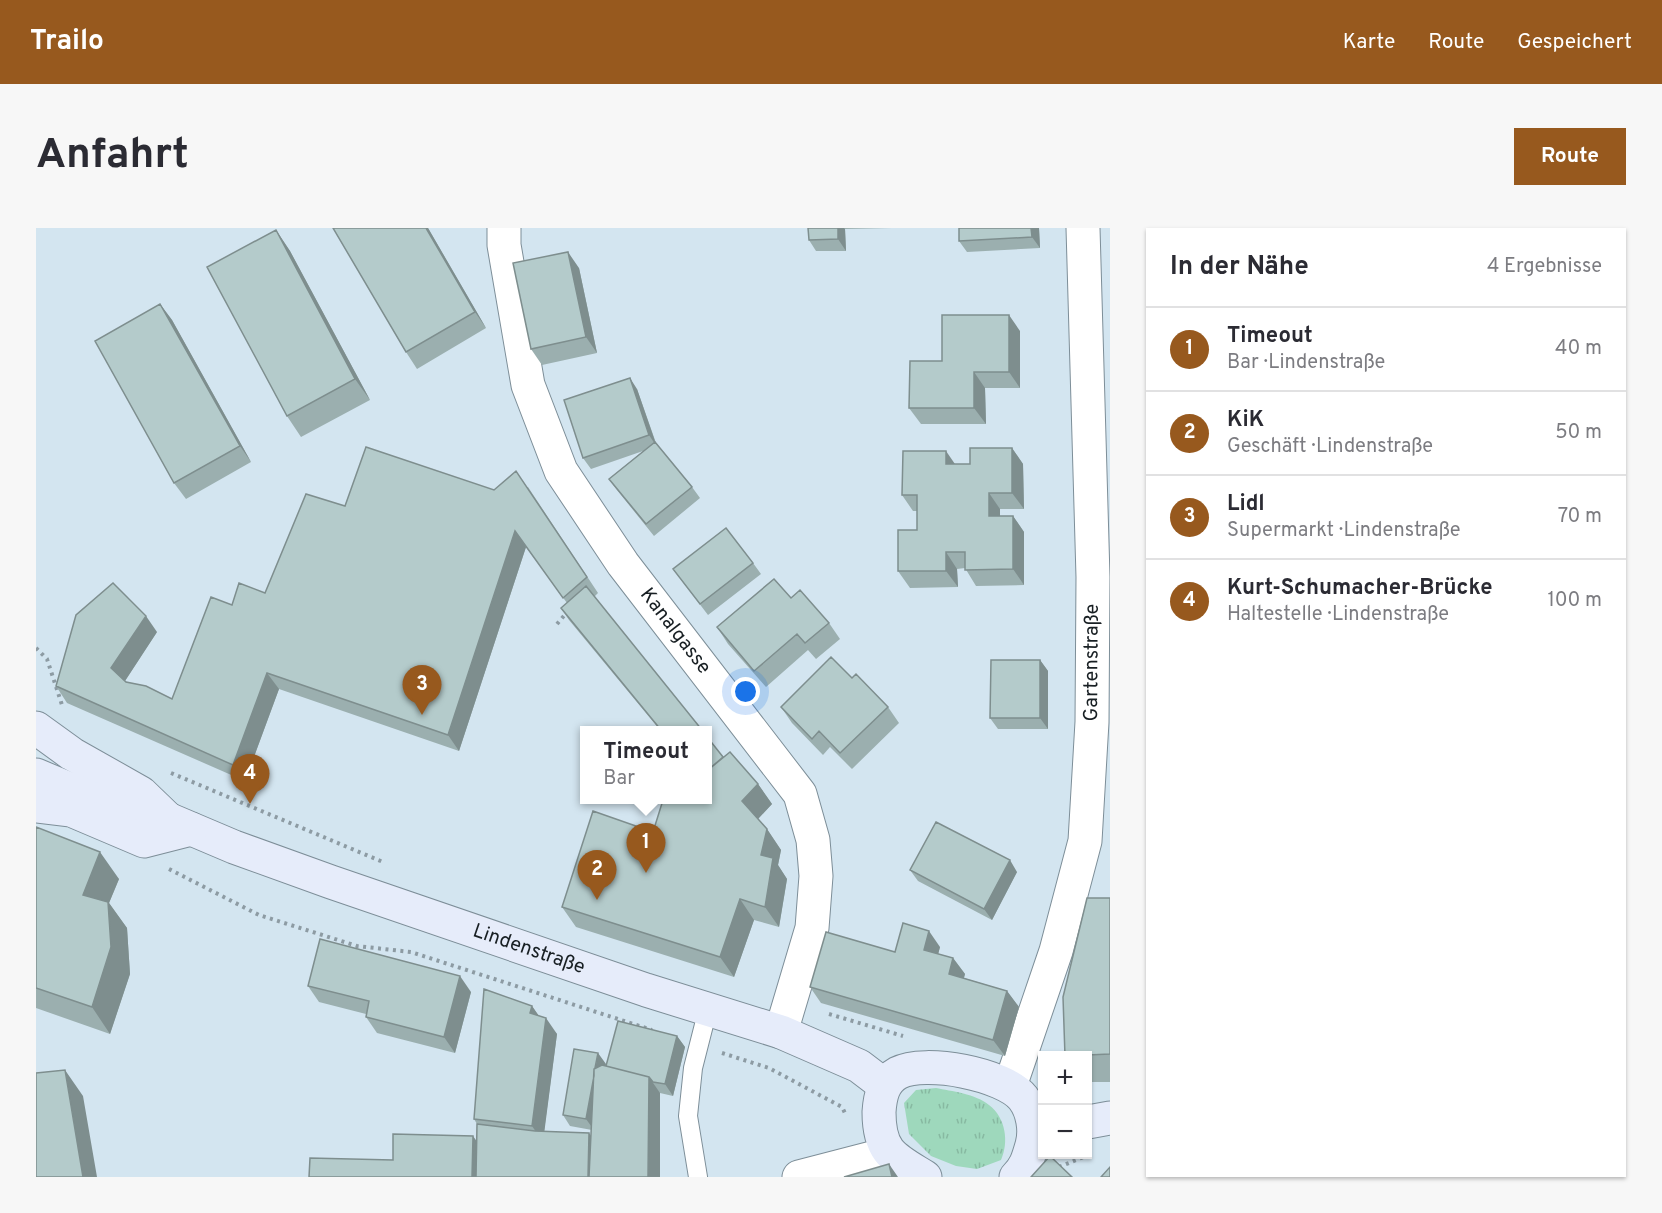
<!DOCTYPE html>
<html lang="de">
<meta charset="utf-8">
<style>
:root{--surface:#fff;--page:#f7f7f7;--text:#2b2b33;--muted:#7c7c81;--line:#e1e1e2;--accent:#97591e}
body{margin:0;font-family:Overpass,sans-serif;background:var(--page);color:var(--text)}
.controls{position:absolute;right:18px;bottom:18px;display:grid;overflow:hidden;border-radius:0px;box-shadow:0 2px 4px #0004}
.controls button{width:54px;height:54px;display:grid;place-items:center;padding:0;border:0;border-bottom:2px solid var(--line);background:var(--surface);color:var(--text);font:30px sans-serif}
.you{position:absolute;left:710px;top:464px;width:21px;height:21px;margin:-15px;border:4px solid #fff;border-radius:50%;background:#1a73e8;box-shadow:0 0 0 9px #1a73e833}
.badge{display:grid;place-items:center;width:39px;height:39px;border-radius:50%;background:var(--accent);color:#fff;font-size:20px;font-weight:700}
.pin{position:absolute;translate:-50% -50px;filter:drop-shadow(0 2px 3px #0008)}
.pin::after{content:'';position:absolute;top:32px;width:21px;height:18px;background:inherit;clip-path:polygon(0 0,100% 0,50% 100%)}
.popup{position:absolute;left:544px;top:498px;width:132px;height:78px;box-sizing:border-box;display:grid;place-content:center;border-radius:0px;background:var(--surface);filter:drop-shadow(0 2px 4px #0005);font-size:20px;white-space:nowrap;color:var(--muted)}
.popup b{font-size:22px;color:var(--text)}
.popup::after{content:'';position:absolute;left:50%;top:100%;margin-left:-12px;border:12px solid transparent;border-top-color:var(--surface)}
.list{margin:0;padding:0;list-style:none}
h2{display:flex;justify-content:space-between;align-items:center;height:78px;margin:0;padding:0 24px;font-size:26px}
h2 small{font-size:20px;font-weight:400;color:var(--muted)}
.list li{display:grid;grid-template-columns:39px 1fr auto;gap:18px;align-items:center;box-sizing:border-box;height:84px;padding:0 24px;border-top:2px solid var(--line)}
.list b{display:block;font-size:22px;white-space:nowrap}
.list p{margin:0;font-size:20px;white-space:nowrap;color:var(--muted)}
.list em{font-size:20px;font-style:normal;color:var(--muted)}
.map{position:relative;flex:none;width:1074px;height:949px;overflow:hidden;border-radius:0px}
header{display:flex;align-items:center;gap:36px;box-sizing:border-box;height:84px;padding:0 30px;background:var(--accent);color:#fff}
header strong{font-size:28px}
nav{display:flex;gap:33px;margin-inline-start:auto;font-size:21px}
.intro{display:flex;align-items:center;justify-content:space-between;box-sizing:border-box;height:144px;padding:0 36px}
h1{margin:0;font-size:42px}
.button{padding:15px 27px;border-radius:0px;background:var(--accent);color:#fff;font-size:21px;font-weight:700}
main{display:flex;gap:36px;padding:0 36px}
aside{flex:1;background:var(--surface);border-radius:0px;box-shadow:0 2px 4px #0004}
.map>svg:first-child{display:block}
.grass{fill:url(#grass-tufts)}
.lines{fill:none;stroke-linecap:round;stroke-linejoin:round}
.service-casing{stroke:#7d8e98;stroke-width:20}
.minor-casing{stroke:#7d8e98;stroke-width:35}
.secondary-casing{stroke:#7d8e98;stroke-width:35}
.path{stroke:#8d9ba3;stroke-width:4;stroke-dasharray:3 4.5;stroke-linecap:butt}
.service{stroke:#fff;stroke-width:18}
.minor{stroke:#fff;stroke-width:33}
.secondary{stroke:#e6ecfa;stroke-width:33}
.wall{fill:#9bafaf}
.shaded-wall{fill:#7e8e8e}
.building{fill:#b4cbcb;stroke:#7e8e8e;stroke-width:1.5}
.labels{text-anchor:middle;dominant-baseline:central;stroke-width:5;stroke-linejoin:round;paint-order:stroke}
.street-label{font-size:20px;fill:#181f23;stroke:#e0f2fd}
</style>
<header>
<strong>Trailo</strong>
<nav><a>Karte</a><a>Route</a><a>Gespeichert</a></nav>
</header>
<div class="intro"><h1>Anfahrt</h1><a class="button">Route</a></div>
<main>
<div class="map">
<svg width="1074" height="949" viewBox="0 0 1074 949">
<defs>
<pattern id="grass-tufts" width="24" height="20" patternUnits="userSpaceOnUse" patternTransform="scale(1.5)"><rect width="24" height="20" fill="#9ed8bc"/><path d="M3 7l-1-3M5 7V3M7 7l1-3M15 17l-1-3M17 17v-4M19 17l1-3" fill="none" stroke="#87b9a1"/></pattern>
</defs>
<rect width="100%" height="100%" fill="#d3e5f0"/>
<!-- grass -->
<path class="grass" d="M900 860C915 863 940 866 953 877 970 890 973 914 965 932L941 941 920 938 895 928 873 906 868 875 880 862Z"/>
<g class="lines">
<defs>
<path id="service" d="M662 949 652 888 657 840 672 781"/>
<g id="minor">
<path id="s1" d="M468 0V17L492 157 525 243 587 336 764 566 777 612 780 648 776 700 745 804"/>
<path id="s2" d="M974 858 1020 723 1049 613 1056 494 1057 349 1047 0"/>
<path d="M763 949 840 929H855"/>
</g>
<g id="secondary">
<path d="M0 500 36 526 105 565 132 591"/>
<path id="s3" d="M0 547 93 586 132 591 198 619 295 654 610 762 745 804 823 838 848 857"/>
<path d="M0 578 35 582 108 613 155 601"/>
<path d="M1052 894 1074 890"/>
<path d="M889 949C858 930 843 925 843 884 844 869 847 853 862 845 889 831 968 846 987 870 997 883 1000 902 996 917 992 931 990 939 980 949"/>
</g>
</defs>
<!-- service casing -->
<use href="#service" class="service-casing"/>
<!-- minor casing -->
<use href="#minor" class="minor-casing"/>
<!-- secondary casing -->
<use href="#secondary" class="secondary-casing"/>
<!-- path -->
<path class="path" d="M521 396 532 383
M0 420 11 431 26 477
M135 545 347 634
M133 641 223 687 321 718 375 724 616 802
M793 786 867 808
M686 825 733 840 806 879 809 885
M1023 939 1050 928"/>
<!-- service -->
<use href="#service" class="service"/>
<!-- minor -->
<use href="#minor" class="minor"/>
<!-- secondary -->
<use href="#secondary" class="secondary"/>
</g>
<!-- wall -->
<path class="wall" d="M392 0 450 100 381 141 370 124Z
M772 0H856L809 1 810 23H780L773 12Z
M1003 0 1004 20 931 24 923 13Z
M240 2 254 23 334 172 265 209 251 188Z
M543 40 561 125 506 137 495 121Z
M124 76 136 92 215 234 150 271 138 255Z
M984 103V160H949L950 196H885L873 180Z
M601 161 620 215 656 259 664 270 618 308 581 262 573 251 607 223 555 241 547 230Z
M976 220 987 236 988 281H964V288H977L988 304V357L940 358 929 340 921 341 922 359 874 360 862 343 881 302V283H877L866 267 919 236H934Z
M492 259 562 365 558 369 666 502H624L533 392 525 380 531 375 490 319 423 523 243 461 209 553 31 475 20 458 121 404 89 453 136 471 196 377 229 365 309 278 458 262Z
M717 335 725 346 672 387 637 341Z
M755 370 793 395 804 411 780 431 772 422 730 459 692 416 681 399Z
M1004 432 1012 443V501H962L954 490Z
M816 450 852 479 863 495 816 541 794 519 787 527 756 495 745 479Z
M687 529 722 556 736 576 722 591 731 601 745 622 742 637 751 651 743 699 718 692 698 749 540 699 526 679 617 604Z
M0 599 83 651 73 675 91 700 94 746 74 806 0 780Z
M874 642 981 644 956 692 882 653Z
M1074 670V854H1052V828H1029Z
M904 719 902 726 917 730 929 746 928 750 971 763 983 779 969 828 785 775 774 759 859 724Z
M272 758 435 764 419 825 341 805 330 789V786L283 774Z
M496 778 503 788 521 806 508 903 555 908 556 902 534 898 527 887 570 836V838L641 808 649 819 637 868 624 865V949H273L357 932 441 914V896L438 891Z"/>
<!-- shaded-wall -->
<path class="shaded-wall" d="M390 0H392L450 100 439 84Z
M802 0H808L809 1 810 23 802 11Z
M995 0H1003L1004 20 996 9Z
M240 2 254 23 334 172 319 151Z
M532 24 543 40 561 125 550 109Z
M124 76 136 92 215 234 204 218Z
M973 87 984 103V160L973 144Z
M938 144 949 160 950 196 938 180Z
M594 150 601 161 621 219 613 207Z
M976 220 987 236 988 281 976 265Z
M910 223 921 239 910 236Z
M953 265 964 281V304L953 288Z
M977 288 988 304V357L977 341Z
M479 303 490 319 423 523 412 507Z
M910 324 921 341 922 359 910 343Z
M110 388 121 404 87 456 75 440Z
M1004 432 1012 443V501L1004 490Z
M231 445 243 461 209 553 197 537Z
M722 556 736 576 720 593 706 573Z
M731 601 745 622 742 637 751 651 743 699 729 679 725 627Z
M64 624 83 651 73 675 91 700 94 746 74 806 56 779 47 667Z
M974 632 981 644 956 692 948 681Z
M704 671 718 692 698 749 684 729Z
M893 703 904 719 899 738 888 722Z
M917 730 929 746 924 762 913 746Z
M424 748 435 764 419 825 408 809Z
M971 763 983 779 969 828 957 812Z
M496 778 507 794 494 785Z
M510 790 521 806 507 914 496 898Z
M641 808 649 819 637 868 629 856Z
M562 825 570 836 558 902 550 891Z
M29 842 47 868 61 949H47Z
M613 849 624 865V949H612Z
M553 905 561 916 560 949H552Z
M437 908 449 925 448 949H436Z
M853 936 862 949H856Z"/>
<!-- building -->
<path class="building" d="M297 0H390L439 84 370 124Z
M772 0H802V11L773 12Z
M923 0H995L996 9 923 13Z
M240 2 319 151 251 188 171 39Z
M532 24 550 109 495 121 477 35Z
M124 76 204 218 138 255 59 113Z
M906 87H973V144H938V180H873L874 133H906Z
M594 150 613 207 547 230 528 172Z
M619 214 656 259 610 296 573 251Z
M330 219 458 262 480 243 551 349 527 370 479 303 412 507 231 445 197 537 20 458 40 387 77 355 110 388 75 440 90 454 110 458 136 471 175 369 196 377 203 355 229 365 270 266 309 278Z
M934 220H976V265H953V288H977V341L929 342V324H910V343H862V302H881V267H866L867 223H910V236H934Z
M690 300 717 335 664 376 637 341Z
M738 351 755 370 764 362 793 395 769 415 761 406 718 443 681 399Z
M550 358 666 502H625L525 380Z
M795 429 816 450 820 446 852 479 804 525 783 503 776 511 745 479Z
M955 432H1004V490H954Z
M672 510 687 529 672 542Z
M694 524 722 556 706 573 731 601 725 627 737 630 729 679 704 671 684 729 526 679 557 583 617 604 627 572H672V542Z
M900 594 974 632 948 681 874 642Z
M0 599 64 624 47 667 72 674 75 719 56 779 0 760Z
M1051 670H1074V826L1029 828 1027 769Z
M867 695 893 703 888 722 917 730 913 746 971 763 957 812 774 759 790 704 859 724Z
M284 711 424 748 408 809 330 789 333 773 272 758Z
M448 761 496 778 494 785 510 790 496 898 438 891Z
M582 793 641 808 629 856 617 854 613 849 570 838Z
M538 821 562 825 559 840 558 841V848L550 891 527 887Z
M566 837 613 849 612 949H553L558 841Z
M29 842 47 949H0V845Z
M441 896 499 903 553 905 552 949H440Z
M357 906 437 908 436 949H273L274 930 357 932Z
M1014 928 1036 949H995Z
M853 936 856 949H808Z
M1074 939V949H1065Z"/>
<g class="labels">
<!-- street labels -->
<g class="street-label">
<text stroke="none"><textPath href="#s1" startOffset="448">Kanalgasse</textPath></text>
<text stroke="none"><textPath href="#s2" startOffset="435">Gartenstraße</textPath></text>
<text stroke="none"><textPath href="#s3" startOffset="524">Lindenstraße</textPath></text>
</g>
</g>
</svg>
<div class="controls">
<button>+</button>
<button>−</button>
</div>
<div class="you"></div>
<div class="pin badge" style="left:610px;top:645px">1</div>
<div class="popup"><b>Timeout</b>Bar</div>
<div class="pin badge" style="left:561px;top:672px">2</div>
<div class="pin badge" style="left:386px;top:487px">3</div>
<div class="pin badge" style="left:214px;top:576px">4</div>
</div>
<aside>
<h2>In der Nähe<small>4 Ergebnisse</small></h2>
<ul class="list">
<li><span class="badge">1</span><div><b>Timeout</b><p>Bar · Lindenstraße</p></div><em>40 m</em></li>
<li><span class="badge">2</span><div><b>KiK</b><p>Geschäft · Lindenstraße</p></div><em>50 m</em></li>
<li><span class="badge">3</span><div><b>Lidl</b><p>Supermarkt · Lindenstraße</p></div><em>70 m</em></li>
<li><span class="badge">4</span><div><b>Kurt-Schumacher-Brücke</b><p>Haltestelle · Lindenstraße</p></div><em>100 m</em></li>
</ul>
</aside>
</main>
